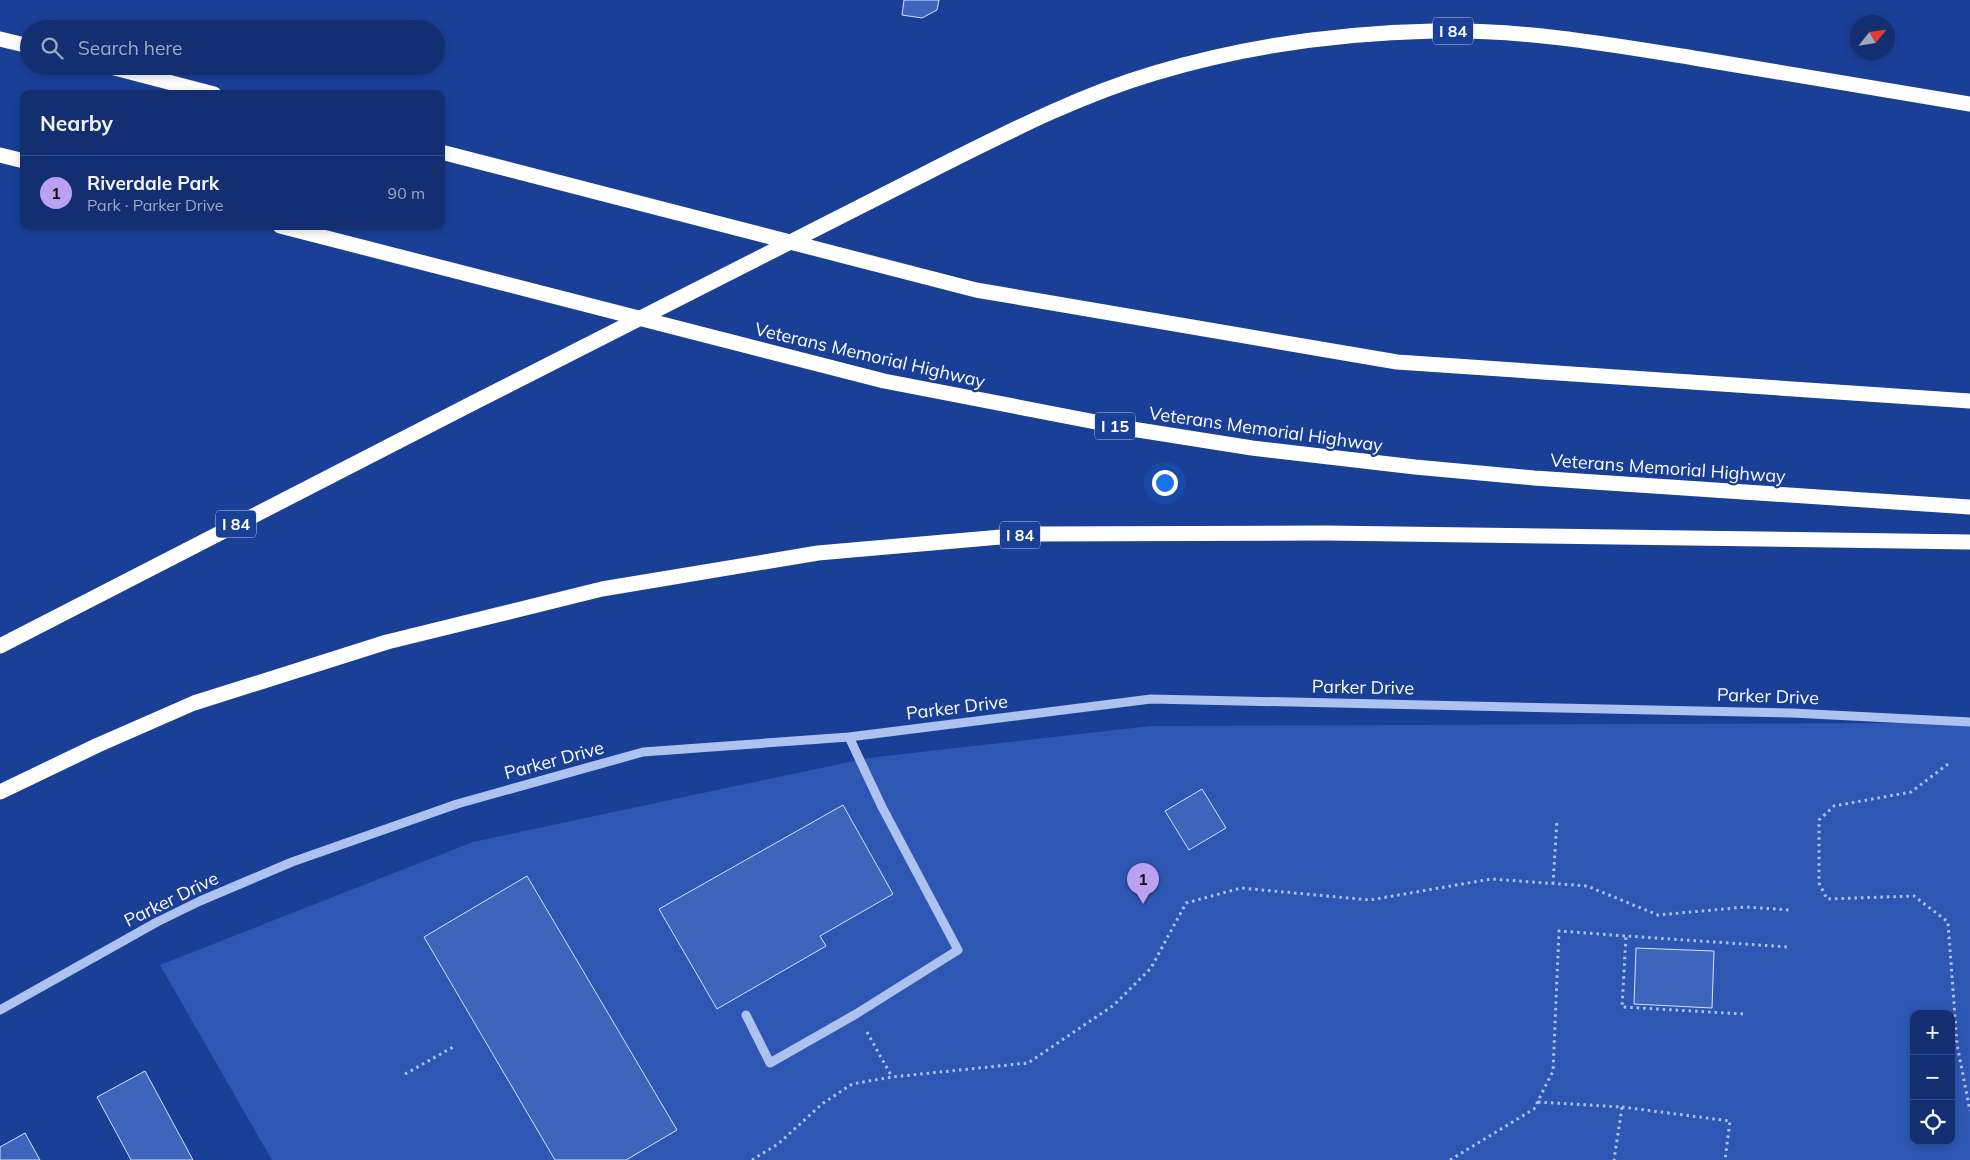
<!DOCTYPE html>
<meta charset="utf-8">
<style>
:root{--surface:#142f71;--page:#1d3776;--text:#f1f3f6;--muted:#9da9c3;--line:#334a84;--accent:#bca0f2}
body{margin:0;font-family:Mulish,sans-serif;background:var(--page);color:var(--text)}
.controls{position:absolute;right:15px;bottom:15px;display:grid;overflow:hidden;border-radius:10px;box-shadow:0 2px 8px #0003}
.controls button{width:45px;height:45px;display:grid;place-items:center;padding:0;border:0;border-bottom:1px solid var(--line);background:var(--surface);color:var(--text);font:25px sans-serif}
.compass{position:absolute;left:1850px;top:15px;width:45px;height:45px;border-radius:50%;background:var(--surface);box-shadow:0 2px 8px #0003;rotate:60deg}
.you{position:absolute;left:1164px;top:482px;width:18px;height:18px;margin:-12px;border:4px solid #fff;border-radius:50%;background:#1a73e8;box-shadow:0 0 0 8px #1a73e833}
.badge{display:grid;place-items:center;width:32px;height:32px;border-radius:50%;background:var(--accent);color:#111;font-size:16px;font-weight:700}
.pin{position:absolute;translate:-50% -41px;filter:drop-shadow(0 1px 2px #0008)}
.pin::after{content:'';position:absolute;top:26px;width:18px;height:15px;background:inherit;clip-path:polygon(0 0,100% 0,50% 100%)}
.list{margin:0;padding:0;list-style:none}
h2{display:flex;justify-content:space-between;align-items:center;height:65px;margin:0;padding:0 20px;font-size:21px}
h2 small{font-size:16px;font-weight:400;color:var(--muted)}
.list li{display:grid;grid-template-columns:32px 1fr auto;gap:15px;align-items:center;box-sizing:border-box;height:75px;padding:0 20px;border-top:1px solid var(--line)}
.list b{display:block;font-size:19px;white-space:nowrap}
.list p{margin:0;font-size:16px;white-space:nowrap;color:var(--muted)}
.list em{font-size:16px;font-style:normal;color:var(--muted)}
.icon{flex:none;width:28px;height:28px;fill:none;stroke:currentColor;stroke-width:2;stroke-linecap:round;stroke-linejoin:round}
.map{position:relative;flex:none;width:1970px;height:1160px;overflow:hidden}
.search{position:absolute;background:var(--surface);box-shadow:0 2px 8px #0003;left:20px;top:20px;width:425px;height:55px;display:flex;align-items:center;gap:12px;box-sizing:border-box;padding:0 18px;border-radius:28px;color:var(--muted);font-size:19px}
.panel{position:absolute;background:var(--surface);box-shadow:0 2px 8px #0003;left:20px;top:90px;width:425px;height:140px;border-radius:10px}
.map>svg:first-child{display:block}
.green{fill:#2e57b4;fill-rule:evenodd}
.building{fill:#3e65bc;stroke:#d5e1fb}
.lines{fill:none;stroke-linecap:round;stroke-linejoin:round}
.path{stroke:#aec2f0;stroke-width:3;stroke-dasharray:2.5 4;stroke-linecap:butt}
.minor{stroke:#aec2f0;stroke-width:9}
.highway{stroke:#fff;stroke-width:15}
.highway-bridge{stroke:#fff;stroke-width:15}
.labels{text-anchor:middle;dominant-baseline:central;stroke-width:4.5;stroke-linejoin:round;paint-order:stroke}
.shield{fill:#1a3f97;stroke:#bac5e0;stroke-width:1}
.shield-label{font-size:16px;font-weight:bold;fill:#fff}
.street-label{font-size:18px;fill:#fff;stroke:#1a3f97}
</style>
<div class="map">
<svg width="1970" height="1160" viewBox="0 0 1970 1160">
<rect width="100%" height="100%" fill="#1a3f97"/>
<!-- green -->
<path class="green" d="M1939 723 1970 724V1160H272L160 965 473 842 868 758 1151 726ZM1914 1014H1951V1141H1914Z"/>
<!-- building -->
<path class="building" d="M904 0H939L937 10 922 18 902 15Z
M1202 789 1226 828 1189 850 1165 811Z
M843 805 893 894 820 936 826 946 717 1009 659 909Z
M527 876 677 1130 626 1160H555L424 937Z
M1636 948 1714 951 1712 1008 1634 1004Z
M145 1071 193 1160H131L97 1097Z
M25 1133 40 1160H0V1147Z"/>
<g class="lines">
<!-- path -->
<path class="path" d="M1948 764 1911 792 1834 806 1819 820V883L1827 899 1914 896 1948 922 1957 1044 1970 1111
M1553 884 1557 819
M1743 1014 1622 1007 1626 936 1788 947
M867 1032 892 1077
M405 1074 455 1046
M1538 1102 1622 1107 1614 1160
M1622 1107 1730 1121 1725 1160
M752 1160 778 1144 822 1104 852 1084 892 1077 1028 1063 1114 1005 1151 968 1186 903 1241 888 1370 900 1491 879 1587 886 1658 915 1746 907 1790 910
M1450 1160 1534 1109 1553 1071 1559 931 1626 936"/>
<!-- minor -->
<path class="minor" d="M0 1010 157 922 200 901 292 862 457 804 643 752 849 737 1151 699 1792 713 1970 722
M746 1015 770 1063 856 1014 958 950 882 807 849 737"/>
<!-- highway -->
<path class="highway" d="M0 39 29 46
M107 66 214 94
M441 152 976 290 1397 362 1970 401
M0 155 24 161
M952 160C1018 127 1084 94 1155 73 1245 46 1340 33 1434 31 1524 29 1613 45 1700 59 1790 74 1880 89 1970 104
M280 226 884 381 1132 429 1252 448 1415 467 1534 478 1970 507
M0 646 473 403
M0 792 98 745 194 703 387 642 602 589 818 553 1035 534 1326 533 1970 542"/>
<!-- highway-bridge -->
<path class="highway-bridge" d="M473 403 952 160"/>
</g>
<g class="labels">
<!-- shield labels -->
<g class="shield">
<rect x="1433" y="17.5" width="40" height="27" rx="4"/>
<rect x="1095" y="412.5" width="40" height="27" rx="4"/>
<rect x="216" y="510.5" width="40" height="27" rx="4"/>
<rect x="1000" y="521.5" width="40" height="27" rx="4"/>
</g>
<g class="shield-label">
<text x="1453" y="31">I 84</text>
<text x="1115" y="426">I 15</text>
<text x="236" y="524">I 84</text>
<text x="1020" y="535">I 84</text>
</g>
<!-- street labels -->
<g class="street-label">
<text transform="translate(870 355) rotate(13)">Veterans Memorial Highway</text>
<text transform="translate(1266 429) rotate(8)">Veterans Memorial Highway</text>
<text transform="translate(1668 468) rotate(4)">Veterans Memorial Highway</text>
<text transform="translate(1363 687) rotate(1)">Parker Drive</text>
<text transform="translate(1768 696) rotate(2)">Parker Drive</text>
<text transform="translate(957 707) rotate(-7)">Parker Drive</text>
<text transform="translate(554 760) rotate(-15)">Parker Drive</text>
<text transform="translate(171 899) rotate(-26)">Parker Drive</text>
</g>
</g>
</svg>
<div class="controls">
<button>+</button>
<button>−</button>
<button><svg class="icon" aria-label="locate" viewBox="0 0 24 24"><circle cx="12" cy="12" r="6"/><path d="M12 2v4M12 18v4M2 12h4M18 12h4"/></svg></button>
</div>
<svg class="compass" viewBox="-18 -18 36 36"><path d="M0-13l5 13h-10z" fill="#e53935"/><path d="M0 13l5-13h-10z" fill="#9da9c3"/></svg>
<div class="you"></div>
<div class="pin badge" style="left:1143px;top:904px">1</div>
<div class="search"><svg class="icon" aria-label="search" viewBox="0 0 24 24"><circle cx="10" cy="10" r="6"/><path d="M15 15l6 6"/></svg>Search here</div>
<section class="panel">
<h2>Nearby<small></small></h2>
<ul class="list">
<li><span class="badge">1</span><div><b>Riverdale Park</b><p>Park · Parker Drive</p></div><em>90 m</em></li>
</ul>
</section>
</div>
